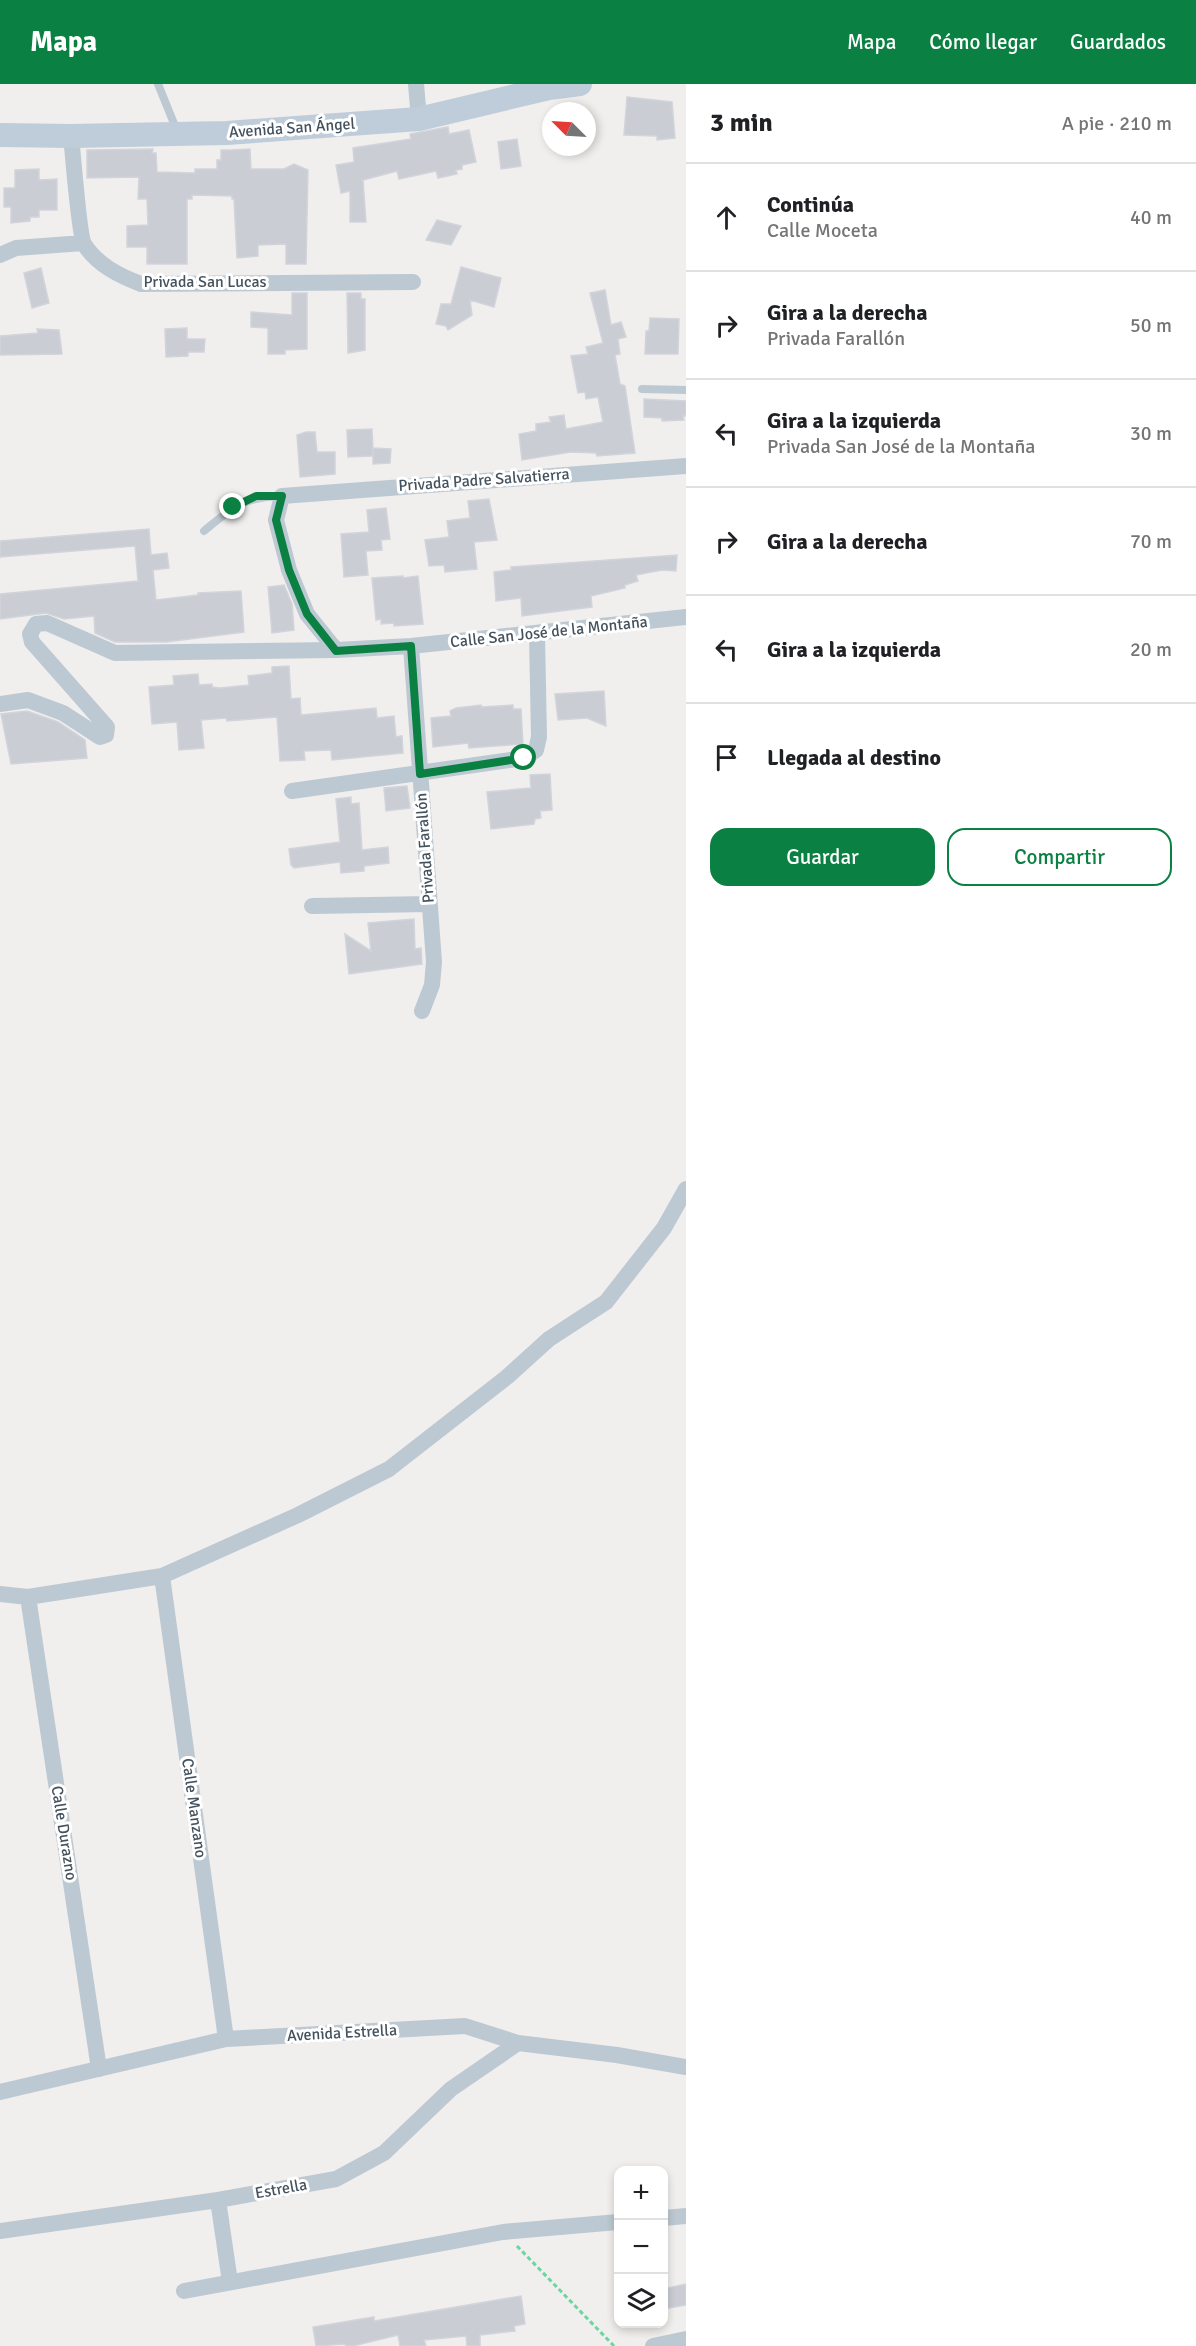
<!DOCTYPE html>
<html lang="es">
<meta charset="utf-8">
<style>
:root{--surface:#fff;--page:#f2f2f2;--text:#202124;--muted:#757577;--line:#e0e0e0;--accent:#0b8043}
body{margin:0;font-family:Signika,sans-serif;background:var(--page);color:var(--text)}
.controls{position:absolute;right:18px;bottom:18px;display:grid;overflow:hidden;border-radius:12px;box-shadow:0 3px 9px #0003}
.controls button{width:54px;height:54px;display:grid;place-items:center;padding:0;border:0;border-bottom:2px solid var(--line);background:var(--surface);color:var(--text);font:30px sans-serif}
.compass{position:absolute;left:542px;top:18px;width:54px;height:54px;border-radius:50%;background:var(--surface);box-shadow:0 3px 9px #0003;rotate:294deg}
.stop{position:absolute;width:18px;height:18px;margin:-14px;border:4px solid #0b8043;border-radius:50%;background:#fff}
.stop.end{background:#0b8043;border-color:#fff;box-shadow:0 2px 6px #0008}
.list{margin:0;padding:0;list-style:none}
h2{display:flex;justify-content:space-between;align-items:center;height:78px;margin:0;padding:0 24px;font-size:26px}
h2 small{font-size:20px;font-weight:400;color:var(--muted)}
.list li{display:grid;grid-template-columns:39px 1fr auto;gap:18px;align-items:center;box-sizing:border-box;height:108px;padding:0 24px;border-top:2px solid var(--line)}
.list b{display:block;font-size:22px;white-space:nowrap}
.list p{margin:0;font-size:20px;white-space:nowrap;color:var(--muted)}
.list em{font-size:20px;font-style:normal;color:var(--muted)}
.actions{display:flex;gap:12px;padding:18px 24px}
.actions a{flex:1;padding:14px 0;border:2px solid var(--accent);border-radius:18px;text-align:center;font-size:21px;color:var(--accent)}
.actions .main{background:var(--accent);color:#fff}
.icon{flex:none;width:33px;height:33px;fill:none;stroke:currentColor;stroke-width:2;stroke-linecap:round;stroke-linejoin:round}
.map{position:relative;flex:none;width:686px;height:2262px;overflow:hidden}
header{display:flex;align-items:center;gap:36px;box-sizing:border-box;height:84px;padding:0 30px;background:var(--accent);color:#fff}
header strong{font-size:28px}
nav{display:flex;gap:33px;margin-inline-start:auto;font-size:21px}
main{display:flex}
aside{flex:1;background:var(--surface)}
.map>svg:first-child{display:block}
.building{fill:#cacdd4;stroke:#d2d4db;stroke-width:1.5}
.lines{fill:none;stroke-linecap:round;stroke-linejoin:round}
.path{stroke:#6cd6a0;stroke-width:3;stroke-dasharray:4.5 3;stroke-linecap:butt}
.service{stroke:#bdc9d2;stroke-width:8}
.minor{stroke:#bdc9d2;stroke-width:16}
.secondary{stroke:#bfccda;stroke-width:24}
.route{stroke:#0b8043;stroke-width:8}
.labels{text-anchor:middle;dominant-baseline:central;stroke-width:6;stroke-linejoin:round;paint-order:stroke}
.street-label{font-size:16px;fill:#44525e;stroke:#fff}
</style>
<header>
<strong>Mapa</strong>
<nav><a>Mapa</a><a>Cómo llegar</a><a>Guardados</a></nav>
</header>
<main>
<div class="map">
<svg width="686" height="2262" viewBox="0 0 686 2262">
<rect width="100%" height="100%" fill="#f1eeee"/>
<!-- building -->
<path class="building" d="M627 13 672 18 675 54 657 56V52L624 51Z
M448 43 449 50 469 46 476 78 462 81V85L456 86 457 90 438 94 436 87 399 95 397 87 363 96 366 138H350V107L341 109 336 81 354 78 353 64 411 55 410 50Z
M517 55 521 82 501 85 498 58Z
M153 65 152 69H156L157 88 195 89V85H217V76H221V66H231L250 65 251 85H284L294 80 308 86 306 180H286V160L258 161V172L237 174 234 115H232V112L192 111V115H187V180H147V163H127V142L148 141 147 115H138L139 93 87 94V66Z
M39 85V96L57 95V126H39V133H30V137L11 139V123H4V104H15V86Z
M437 136 461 142 451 161 426 156Z
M461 183 501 194 494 223 470 216 472 231 448 246 446 242 436 240 441 220H451Z
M41 184 49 219 32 224 24 189Z
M605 206 611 241 621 238 626 253 618 255 620 270 615 271 620 300 625 302 635 369 597 372 596 369 571 368 522 376 519 350 536 347V340L551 338 549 333 564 331 566 345 603 338 598 313 586 315 585 308 578 309 571 272 588 270 586 263 603 259 590 209Z
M292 209H307V265L285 266V270H268V244L251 243V228L292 231Z
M347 209H361V215H365V266L348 269Z
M650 234 679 235 678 270H645L646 247H649Z
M187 244V255H205L204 268H188V272L166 273 165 245Z
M37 245 59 246 62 270 0 271V252L38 249Z
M644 315 686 317V332H683L684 336 662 337V334L644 333Z
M372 345 373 364 391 365 390 379 373 380V364V372L348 373 347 346Z
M306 348H315L317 368H335V390L300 393 297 351Z
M489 415 497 456 474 458 477 485 445 488 444 481 429 482 425 456 449 453 447 437 470 434 468 417Z
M386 424 390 455 381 456 382 466 366 467 368 491 344 493 341 450 369 448 367 426Z
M149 445 151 471 167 469 169 484 153 486 156 516 198 511V509L241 507 244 548 166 558H115L95 549 94 532 64 535 46 529 0 535V510L138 497 135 462 0 473V457Z
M677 471 676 487 662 486 636 491 638 497 625 501V504L591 512 592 523 522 532 521 514 496 517 494 488 511 486V483Z
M403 492V494L418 492 423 540 394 542V539L381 540V535L376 536 372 494Z
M284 501 292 520 294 546 272 549 268 503Z
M289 582 291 615 300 614 301 631 376 624 377 634 394 632 396 653 402 652 403 669 332 676 331 666 304 667 305 676 280 677 277 633 227 637 226 634 201 636 204 664 179 666 177 638 152 640 149 603 174 601 173 592 198 590 199 601 212 600V603L220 604 249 601 248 592 272 589V583Z
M604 607 606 642 587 634 558 636 555 610Z
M481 621 482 623 513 621V625H521L523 660 469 664 468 659 433 663 431 634 451 632 450 627 456 624Z
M27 627 58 638 85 656 87 674 11 680 1 630Z
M550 690 552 726 540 727 541 734 535 735 534 740 491 745 487 708 531 704 530 691Z
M407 702 410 724 386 727 384 704Z
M351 713V720L359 719 362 766 388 763 389 779 364 782V787L341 789 340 778 294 784 291 781 289 765 340 758 336 715Z
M414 835 415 865 421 864 422 880 349 890 345 850 371 867 368 839Z
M686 2200V2221L663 2225V2205Z
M521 2212 525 2240 514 2242 515 2247 480 2251V2262H467L466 2252 424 2256 426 2262H400L398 2251 353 2262H346L345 2260 316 2262 313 2243 374 2233V2237Z"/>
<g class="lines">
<!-- path -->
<path class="path" d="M517 2162 614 2262"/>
<!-- service -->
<path class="service" d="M158 0 177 47
M642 305 686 306
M204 447C233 423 243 413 282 412"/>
<!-- minor -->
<path class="minor" d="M416 0 419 35
M71 52C73 70 79 151 84 160 97 181 120 192 141 200L413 198
M0 171 16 164 83 159
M411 562 434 878 432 901 422 927
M336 566 307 530 289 486 276 436 282 412 686 382
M0 620 28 616 63 629 100 653 106 651 107 643 32 558 30 550 36 540 47 539 115 569 336 566 411 562 686 533
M292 707 524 674 536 666 539 653 537 551
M312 822 429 820
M162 1492 226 1955
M0 1510 28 1513 162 1492 298 1431 389 1385 507 1293 549 1255 606 1218 664 1144 686 1105
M28 1513 99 1985
M0 2008 226 1955 465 1942 518 1959 617 1971 686 1983
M218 2116 230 2198
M664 2134 686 2132
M0 2147 218 2116 336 2095 384 2069 451 2005 518 1959
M184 2207 503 2148 618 2138
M653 2262 686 2255"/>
<!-- secondary -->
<path class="secondary" d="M0 51 71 52 227 49 419 35 549 4 580 0"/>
</g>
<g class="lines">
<!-- route -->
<path class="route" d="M233 423 256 412H282L276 436 289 486 307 530 336 567 411 562 420 690 524 674"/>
</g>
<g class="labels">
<!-- street labels -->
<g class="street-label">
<text transform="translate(292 44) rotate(-4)">Avenida San Ángel</text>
<text x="205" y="198">Privada San Lucas</text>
<text transform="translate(484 396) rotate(-4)">Privada Padre Salvatierra</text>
<text transform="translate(549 548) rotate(-6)">Calle San José de la Montaña</text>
<text transform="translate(425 764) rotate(-94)">Privada Farallón</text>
<text transform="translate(194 1724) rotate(82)">Calle Manzano</text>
<text transform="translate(64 1749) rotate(81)">Calle Durazno</text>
<text transform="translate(342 1949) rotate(-3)">Avenida Estrella</text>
<text transform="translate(281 2105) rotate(-10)">Estrella</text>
</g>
</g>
</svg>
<div class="controls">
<button>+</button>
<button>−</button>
<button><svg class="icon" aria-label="layers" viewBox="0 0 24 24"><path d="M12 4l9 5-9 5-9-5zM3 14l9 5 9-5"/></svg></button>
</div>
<svg class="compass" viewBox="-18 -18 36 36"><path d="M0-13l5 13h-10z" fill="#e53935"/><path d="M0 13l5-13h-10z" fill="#757577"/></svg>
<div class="stop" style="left:524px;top:674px"></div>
<div class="stop end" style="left:233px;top:423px"></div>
</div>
<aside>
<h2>3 min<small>A pie · 210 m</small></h2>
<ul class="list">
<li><svg class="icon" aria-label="ahead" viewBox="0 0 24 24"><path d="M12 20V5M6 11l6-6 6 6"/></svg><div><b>Continúa</b><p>Calle Moceta</p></div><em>40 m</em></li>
<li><svg class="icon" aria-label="right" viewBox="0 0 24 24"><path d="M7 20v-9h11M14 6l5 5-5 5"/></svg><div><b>Gira a la derecha</b><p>Privada Farallón</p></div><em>50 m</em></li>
<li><svg class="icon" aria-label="left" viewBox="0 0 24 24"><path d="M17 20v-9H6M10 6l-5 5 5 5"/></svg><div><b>Gira a la izquierda</b><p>Privada San José de la Montaña</p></div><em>30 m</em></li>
<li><svg class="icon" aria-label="right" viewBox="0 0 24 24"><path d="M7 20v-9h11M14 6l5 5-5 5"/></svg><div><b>Gira a la derecha</b></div><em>70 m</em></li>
<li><svg class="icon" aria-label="left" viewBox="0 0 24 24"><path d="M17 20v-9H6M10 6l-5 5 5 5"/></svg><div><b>Gira a la izquierda</b></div><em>20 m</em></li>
<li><svg class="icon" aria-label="arrive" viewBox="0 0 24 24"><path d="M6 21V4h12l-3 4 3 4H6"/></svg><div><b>Llegada al destino</b></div></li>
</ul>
<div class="actions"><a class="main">Guardar</a><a>Compartir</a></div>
</aside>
</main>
